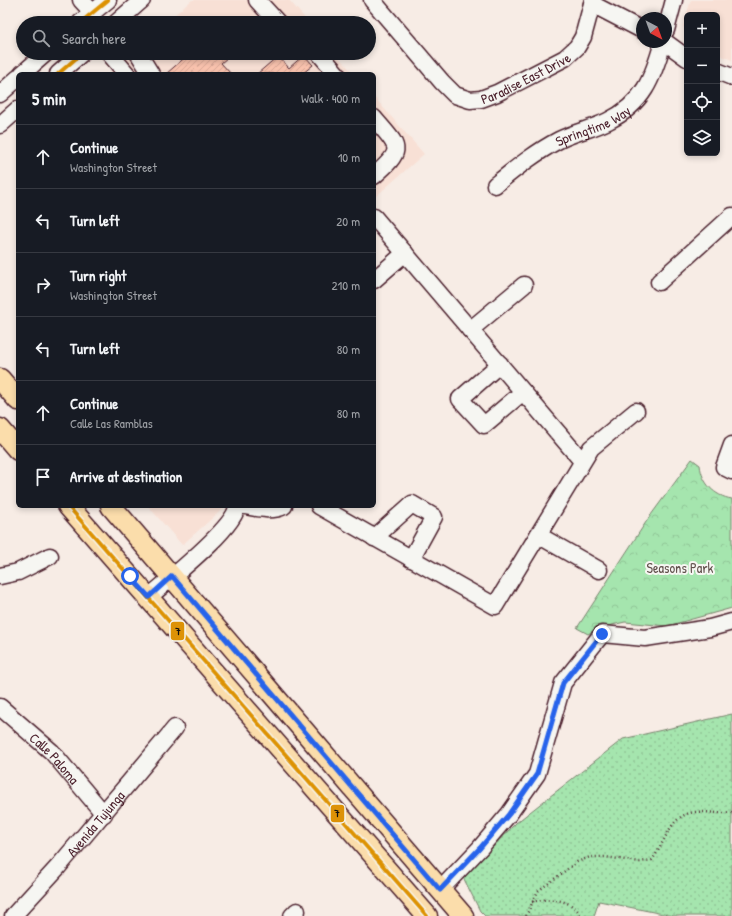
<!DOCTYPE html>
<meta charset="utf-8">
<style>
:root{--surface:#171b24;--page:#242831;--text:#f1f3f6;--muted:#9ea1a6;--line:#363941}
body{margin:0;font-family:"Patrick Hand",sans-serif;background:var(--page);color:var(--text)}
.controls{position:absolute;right:12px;top:12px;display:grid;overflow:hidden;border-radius:6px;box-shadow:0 2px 6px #0003}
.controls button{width:36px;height:36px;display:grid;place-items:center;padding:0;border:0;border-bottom:1px solid var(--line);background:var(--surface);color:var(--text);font:20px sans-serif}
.compass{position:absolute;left:636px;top:12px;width:36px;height:36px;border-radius:50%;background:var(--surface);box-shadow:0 2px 6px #0003;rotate:139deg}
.stop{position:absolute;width:12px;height:12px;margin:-9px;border:3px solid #2563eb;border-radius:50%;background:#fff}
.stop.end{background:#2563eb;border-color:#fff;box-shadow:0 1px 4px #0008}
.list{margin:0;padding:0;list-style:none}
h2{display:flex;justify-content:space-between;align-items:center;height:52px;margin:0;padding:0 16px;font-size:17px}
h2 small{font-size:13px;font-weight:400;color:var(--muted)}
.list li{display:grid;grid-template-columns:26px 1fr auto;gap:12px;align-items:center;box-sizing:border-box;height:64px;padding:0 16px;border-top:1px solid var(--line)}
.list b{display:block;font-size:15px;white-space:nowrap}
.list p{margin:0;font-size:13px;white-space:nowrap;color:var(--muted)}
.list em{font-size:13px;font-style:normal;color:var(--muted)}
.icon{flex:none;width:22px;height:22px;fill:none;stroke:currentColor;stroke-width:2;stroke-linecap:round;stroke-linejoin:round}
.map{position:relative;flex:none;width:732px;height:916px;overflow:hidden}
.search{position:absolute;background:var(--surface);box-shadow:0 2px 6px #0003;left:16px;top:16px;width:360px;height:44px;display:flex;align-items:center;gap:10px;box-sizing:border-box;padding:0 14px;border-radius:22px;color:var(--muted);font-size:15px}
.panel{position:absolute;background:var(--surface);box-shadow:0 2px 6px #0003;left:16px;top:72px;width:360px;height:436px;border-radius:6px}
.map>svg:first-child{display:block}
.built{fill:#f8e0d5}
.grass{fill:url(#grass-dots);stroke:#78826c}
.forest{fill:url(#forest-crowns);stroke:#78826c}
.building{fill:url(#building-hatch);stroke:#4a1f2b}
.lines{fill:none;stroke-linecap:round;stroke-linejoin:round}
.minor-casing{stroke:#4a1f2b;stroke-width:19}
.major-casing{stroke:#4a1f2b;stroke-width:23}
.path{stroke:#4a1f2b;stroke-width:2.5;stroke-dasharray:1 3;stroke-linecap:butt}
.minor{stroke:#f6f6f2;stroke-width:16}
.major{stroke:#fbddab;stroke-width:20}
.bus-1-casing{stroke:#f6f6f2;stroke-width:7}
.bus-1{stroke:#dd9206;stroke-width:4}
.route{stroke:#2563eb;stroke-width:5}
.labels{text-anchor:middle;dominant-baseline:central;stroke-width:4;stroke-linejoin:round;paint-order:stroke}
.street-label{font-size:14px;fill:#4a1f2b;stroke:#f6f6f2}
.park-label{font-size:14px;fill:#61504c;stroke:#f6f6f2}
.line-badge{stroke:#f6f6f2;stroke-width:1.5}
.pale-badge-label{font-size:11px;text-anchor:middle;font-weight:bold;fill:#111}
</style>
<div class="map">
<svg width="732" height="916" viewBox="0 0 732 916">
<defs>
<pattern id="grass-dots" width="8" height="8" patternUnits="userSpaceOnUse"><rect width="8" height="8" fill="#a5e5ae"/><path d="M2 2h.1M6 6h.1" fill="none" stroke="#90c496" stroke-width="1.8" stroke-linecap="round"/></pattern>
<pattern id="forest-crowns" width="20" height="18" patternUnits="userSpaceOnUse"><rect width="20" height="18" fill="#a5e5ae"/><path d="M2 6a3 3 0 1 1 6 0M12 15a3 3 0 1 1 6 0" fill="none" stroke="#90c496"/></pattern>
<pattern id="building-hatch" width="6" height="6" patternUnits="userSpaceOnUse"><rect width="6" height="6" fill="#fbc4af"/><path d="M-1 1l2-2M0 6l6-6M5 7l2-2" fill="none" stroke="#d9a897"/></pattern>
</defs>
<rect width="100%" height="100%" fill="#f7ece5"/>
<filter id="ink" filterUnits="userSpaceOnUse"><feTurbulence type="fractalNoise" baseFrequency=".025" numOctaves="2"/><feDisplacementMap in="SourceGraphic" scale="8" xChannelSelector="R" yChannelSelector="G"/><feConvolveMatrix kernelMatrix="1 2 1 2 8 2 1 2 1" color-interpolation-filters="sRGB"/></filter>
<g filter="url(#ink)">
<!-- built -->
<path class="built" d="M192 0H289L309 23H165Z
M691 0H732V60L717 54V15H687V35L683 26Z
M131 53H335L354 74H108Z
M374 97 424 154 374 198Z
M148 506H226L182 545Z"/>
<!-- grass -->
<path class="grass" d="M732 714V916H673L599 901 594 916H485L480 911 463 877 516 823 623 739Z"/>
<!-- forest -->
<path class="forest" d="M692 459 700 465C702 483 714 496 732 499V608L667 626 625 622 599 628 588 634 577 628 648 519Z"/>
<!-- building -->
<path class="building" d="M190 53H233L221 63 231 74H166Z
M304 55 313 65 302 74H257L278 56 289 68Z"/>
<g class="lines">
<defs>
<g id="minor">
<path d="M81 0 93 13"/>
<path d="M257 0 278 23"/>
<path id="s1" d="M372 0 442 82 455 95 470 100 481 99 497 93 565 58 577 47 583 37 593 0"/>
<path d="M592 4 642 30"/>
<path d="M80 23 108 0"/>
<path d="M116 23 142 0"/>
<path d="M666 30 674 0"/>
<path d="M665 42 687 58"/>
<path d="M109 53 127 74"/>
<path d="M138 53 151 74"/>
<path d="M319 53 337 74"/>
<path d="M717 71 732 77"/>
<path d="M22 74 46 53"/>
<path d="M58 74 82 53"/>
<path d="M0 94 18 78"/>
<path d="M374 118C399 148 406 148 374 176"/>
<path d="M0 125 18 109"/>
<path id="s2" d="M495 185C515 169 536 152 559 140 575 132 592 129 608 121 643 104 653 78 663 42"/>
<path d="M374 217 582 461"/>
<path d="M374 280 405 253"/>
<path d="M659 282 732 216"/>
<path d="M470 330 524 285"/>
<path d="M500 364 460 399 484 425 523 392"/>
<path d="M732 445 724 467 732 471"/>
<path d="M245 506C257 508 272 512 284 506"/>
<path d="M319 506 495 606 591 448 636 411"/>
<path d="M538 535 599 570"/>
<path d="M374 538 412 504 434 517 411 559"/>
<path d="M0 576 18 572 50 556"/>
<path d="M149 597C167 581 236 527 237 506"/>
<path id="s3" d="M0 707 52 752 104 814"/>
<path d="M440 890 480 848 509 814 537 774 563 683 602 634 645 638 710 628 732 622"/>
<path id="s4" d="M13 916 58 867 175 728"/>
<path d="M292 916 297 911"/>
</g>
<path id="major" d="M0 379 18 400
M0 429 18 450
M68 506 427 916
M111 506 463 916"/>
</defs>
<!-- minor casing -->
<use href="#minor" class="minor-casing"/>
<!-- major casing -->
<use href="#major" class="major-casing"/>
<!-- path -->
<path class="path" d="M532 902C549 897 573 899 581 916
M526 916 538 891 577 862 590 857H605L640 862 652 860C666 842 669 815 695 812 708 811 719 815 732 812"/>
<!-- minor -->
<use href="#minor" class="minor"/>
<!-- major -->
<use href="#major" class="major"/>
<defs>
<path id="bus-1" d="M80 23 108 0
M58 74 82 53
M68 506 427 916"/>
</defs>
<!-- bus-1 casing -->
<use href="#bus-1" class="bus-1-casing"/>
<!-- bus-1 -->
<use href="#bus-1" class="bus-1"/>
</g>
</g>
<g class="lines" filter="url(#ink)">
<!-- route -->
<path class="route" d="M130 576 149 597 172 576 440 890 480 848 509 814 537 774 563 683 602 634"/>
</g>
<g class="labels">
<!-- street labels -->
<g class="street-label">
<text stroke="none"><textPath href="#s1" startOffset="202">Paradise East Drive</textPath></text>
<text stroke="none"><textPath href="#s2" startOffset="115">Springtime Way</textPath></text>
<text stroke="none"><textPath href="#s3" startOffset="75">Calle Paloma</textPath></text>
<text stroke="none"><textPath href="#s4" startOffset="124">Avenida Tujunga</textPath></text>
</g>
<!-- park labels -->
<g class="park-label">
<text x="680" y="567">Seasons Park</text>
</g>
</g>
<g class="line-badge">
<rect x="170" y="621" width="15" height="20" rx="4" fill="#dd9206"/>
<rect x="330" y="804" width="15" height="19" rx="4" fill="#dd9206"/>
</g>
<g class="pale-badge-label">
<text x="178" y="635">7</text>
<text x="337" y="817">7</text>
</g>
</svg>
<div class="controls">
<button>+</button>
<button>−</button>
<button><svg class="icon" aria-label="locate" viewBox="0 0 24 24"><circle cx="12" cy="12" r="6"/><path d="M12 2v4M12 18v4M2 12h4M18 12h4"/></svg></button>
<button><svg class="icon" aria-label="layers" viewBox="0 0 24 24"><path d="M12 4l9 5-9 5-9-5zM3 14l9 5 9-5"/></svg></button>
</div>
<svg class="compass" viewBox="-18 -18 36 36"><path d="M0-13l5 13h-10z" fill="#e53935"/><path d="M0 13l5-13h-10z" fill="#9ea1a6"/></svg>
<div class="stop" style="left:130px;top:576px"></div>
<div class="stop end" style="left:602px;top:634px"></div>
<div class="search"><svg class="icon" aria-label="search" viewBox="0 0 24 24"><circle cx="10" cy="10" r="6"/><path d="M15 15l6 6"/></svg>Search here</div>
<section class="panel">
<h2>5 min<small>Walk · 400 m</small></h2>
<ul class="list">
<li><svg class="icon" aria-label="ahead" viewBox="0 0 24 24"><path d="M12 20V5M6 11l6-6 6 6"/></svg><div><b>Continue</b><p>Washington Street</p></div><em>10 m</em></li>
<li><svg class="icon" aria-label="left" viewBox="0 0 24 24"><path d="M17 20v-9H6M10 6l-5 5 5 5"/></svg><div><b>Turn left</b></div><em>20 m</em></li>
<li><svg class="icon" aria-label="right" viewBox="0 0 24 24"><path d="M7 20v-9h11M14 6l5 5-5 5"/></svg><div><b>Turn right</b><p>Washington Street</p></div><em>210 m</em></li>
<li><svg class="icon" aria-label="left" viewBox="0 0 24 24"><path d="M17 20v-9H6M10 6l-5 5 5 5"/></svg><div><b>Turn left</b></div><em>80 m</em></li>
<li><svg class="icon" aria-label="ahead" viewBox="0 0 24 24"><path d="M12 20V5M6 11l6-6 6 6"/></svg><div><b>Continue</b><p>Calle Las Ramblas</p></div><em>80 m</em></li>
<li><svg class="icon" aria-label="arrive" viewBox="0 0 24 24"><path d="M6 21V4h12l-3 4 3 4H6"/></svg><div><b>Arrive at destination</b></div></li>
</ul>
</section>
</div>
